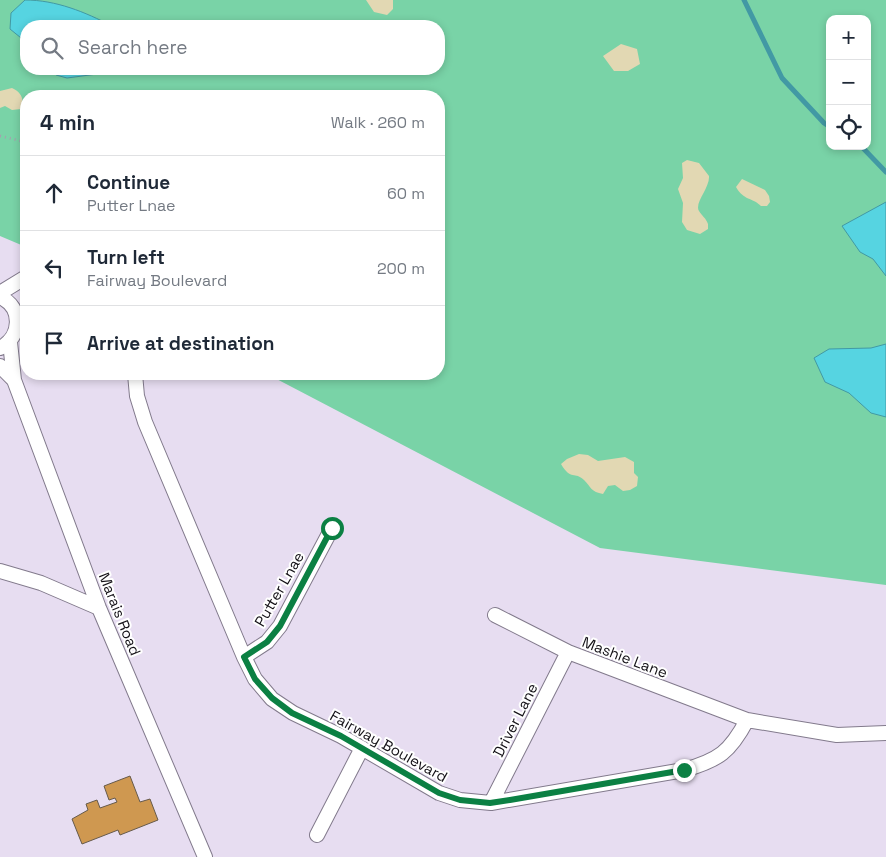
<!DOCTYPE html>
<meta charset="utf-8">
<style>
:root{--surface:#fff;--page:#f2f2f3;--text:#1f2937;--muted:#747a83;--line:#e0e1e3}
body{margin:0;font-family:"Space Grotesk",sans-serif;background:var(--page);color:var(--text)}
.controls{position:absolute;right:15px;top:15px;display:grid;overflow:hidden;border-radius:10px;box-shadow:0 2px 8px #0003}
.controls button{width:45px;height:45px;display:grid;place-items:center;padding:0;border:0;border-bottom:1px solid var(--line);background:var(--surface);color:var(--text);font:25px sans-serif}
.stop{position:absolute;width:15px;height:15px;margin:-11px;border:4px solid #0b8043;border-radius:50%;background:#fff}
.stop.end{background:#0b8043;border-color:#fff;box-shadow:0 1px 5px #0008}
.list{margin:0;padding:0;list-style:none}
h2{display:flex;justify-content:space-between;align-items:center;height:65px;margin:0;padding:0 20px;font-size:21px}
h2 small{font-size:16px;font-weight:400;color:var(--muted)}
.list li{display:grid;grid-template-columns:32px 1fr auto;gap:15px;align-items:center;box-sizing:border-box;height:75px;padding:0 20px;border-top:1px solid var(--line)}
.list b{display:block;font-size:19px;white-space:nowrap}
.list p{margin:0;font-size:16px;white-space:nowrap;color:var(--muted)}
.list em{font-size:16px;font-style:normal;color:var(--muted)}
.icon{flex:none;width:28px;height:28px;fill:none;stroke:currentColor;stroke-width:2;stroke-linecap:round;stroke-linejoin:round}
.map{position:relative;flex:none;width:886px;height:857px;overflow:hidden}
.search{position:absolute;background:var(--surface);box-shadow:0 2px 8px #0003;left:20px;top:20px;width:425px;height:55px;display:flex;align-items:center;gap:12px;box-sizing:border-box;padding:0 18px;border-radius:20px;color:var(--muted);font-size:19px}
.panel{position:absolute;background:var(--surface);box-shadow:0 2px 8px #0003;left:20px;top:90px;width:425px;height:290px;border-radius:20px}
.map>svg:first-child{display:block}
.green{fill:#79d3a7;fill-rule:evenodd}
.sand{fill:#e2d8b3}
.water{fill:#56d4e1;stroke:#4299a4}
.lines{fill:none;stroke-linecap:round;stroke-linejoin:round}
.stream{stroke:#4299a4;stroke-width:5}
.building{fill:#cf9850;stroke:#665a4b}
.minor-casing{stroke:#827a8c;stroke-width:16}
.path{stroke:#a69fae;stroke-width:3;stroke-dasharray:1 4;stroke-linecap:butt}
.minor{stroke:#fff;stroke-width:14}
.route{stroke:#0b8043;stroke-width:6}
.labels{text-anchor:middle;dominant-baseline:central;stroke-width:4;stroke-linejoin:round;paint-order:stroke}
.street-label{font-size:15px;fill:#131016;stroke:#fff}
</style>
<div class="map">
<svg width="886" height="857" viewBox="0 0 886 857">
<rect width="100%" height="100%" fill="#e7ddf1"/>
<!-- green -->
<path class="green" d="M0 0H886V585L600 548 267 374H439V96H26V247L0 236ZM830 19H867V146H830ZM26 26H439V69H26Z"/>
<!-- sand -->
<path class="sand" d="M366 0H393V9L387 15 374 12Z
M621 44 637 49 640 64 628 71H614L603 56Z
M12 88C21 92 25 99 21 109L12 110 5 106 0 108V91Z
M687 160 699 163 709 176C710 188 694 203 699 211 702 216 706 218 708 224V229L700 234 687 230 682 222 683 203 678 189 683 178 682 163Z
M742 179 765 190 769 196 770 202 767 206H761C752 197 744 201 736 187Z
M579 454 588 455 598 461 625 457 634 462V473L638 477 637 486 630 490 623 491 615 485 608 486 603 494C591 492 591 487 584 480 575 471 571 481 561 464L567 459Z"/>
<!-- water -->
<path class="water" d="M25 0C56 0 85 12 112 26H26V42L10 29 11 13Z
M50 69H135L67 78 56 75Z
M886 202V276L873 259 860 252 842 226Z
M886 344V417L871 413 849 393 825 382 814 358 829 349 871 348Z"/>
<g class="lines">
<!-- stream -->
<path class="stream" d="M744 0 782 78 824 123 830 127
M861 146 886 172"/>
</g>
<!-- building -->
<path class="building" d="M130 776 140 802 150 799 158 820 120 835 118 830 82 844 72 819 88 810 86 804 97 800 100 808 117 802 115 798 109 800 104 786Z"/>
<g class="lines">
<defs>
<path id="minor" d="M0 293 26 277
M0 297C23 307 22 337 0 348
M10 342 14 380 99 608 205 857
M0 366 14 380
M135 374 137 396 145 422 244 657 255 679 272 699 293 713 341 736 439 793 460 800 491 803 684 770C719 760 730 752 747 720
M0 571 41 583 99 608
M495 615 568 652 747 720 837 735 886 733
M244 657 267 642 280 626 332 528
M491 803 568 652
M317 835 362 748"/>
</defs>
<!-- minor casing -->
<use href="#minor" class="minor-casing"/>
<!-- path -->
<path class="path" d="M0 136 26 142"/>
<!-- minor -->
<use href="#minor" class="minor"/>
</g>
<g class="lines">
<!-- route -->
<path class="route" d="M332 528 280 626 267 642 244 657 255 679 272 698 292 713 341 736 439 793 460 800 490 803 510 800 684 770"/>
</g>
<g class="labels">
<!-- street labels -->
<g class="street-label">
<text transform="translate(279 589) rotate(-60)">Putter Lnae</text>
<text transform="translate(120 614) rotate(68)">Marais Road</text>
<text transform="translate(625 657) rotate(21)">Mashie Lane</text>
<text transform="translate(515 720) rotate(-63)">Driver Lane</text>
<text transform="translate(389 746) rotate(29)">Fairway Boulevard</text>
</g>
</g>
</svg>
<div class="controls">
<button>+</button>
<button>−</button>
<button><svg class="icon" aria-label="locate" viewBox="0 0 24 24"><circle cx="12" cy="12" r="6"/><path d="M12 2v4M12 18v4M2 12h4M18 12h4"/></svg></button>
</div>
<div class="stop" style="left:332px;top:528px"></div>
<div class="stop end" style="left:684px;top:770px"></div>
<div class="search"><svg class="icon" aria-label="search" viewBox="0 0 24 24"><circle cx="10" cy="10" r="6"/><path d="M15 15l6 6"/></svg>Search here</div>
<section class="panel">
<h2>4 min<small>Walk · 260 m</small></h2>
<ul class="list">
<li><svg class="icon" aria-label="ahead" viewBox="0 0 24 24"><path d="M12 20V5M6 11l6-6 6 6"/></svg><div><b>Continue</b><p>Putter Lnae</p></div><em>60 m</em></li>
<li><svg class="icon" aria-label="left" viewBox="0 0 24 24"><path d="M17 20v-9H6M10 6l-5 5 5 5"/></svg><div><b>Turn left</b><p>Fairway Boulevard</p></div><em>200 m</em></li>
<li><svg class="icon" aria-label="arrive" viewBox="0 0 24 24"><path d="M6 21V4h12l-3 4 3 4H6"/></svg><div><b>Arrive at destination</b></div></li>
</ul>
</section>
</div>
